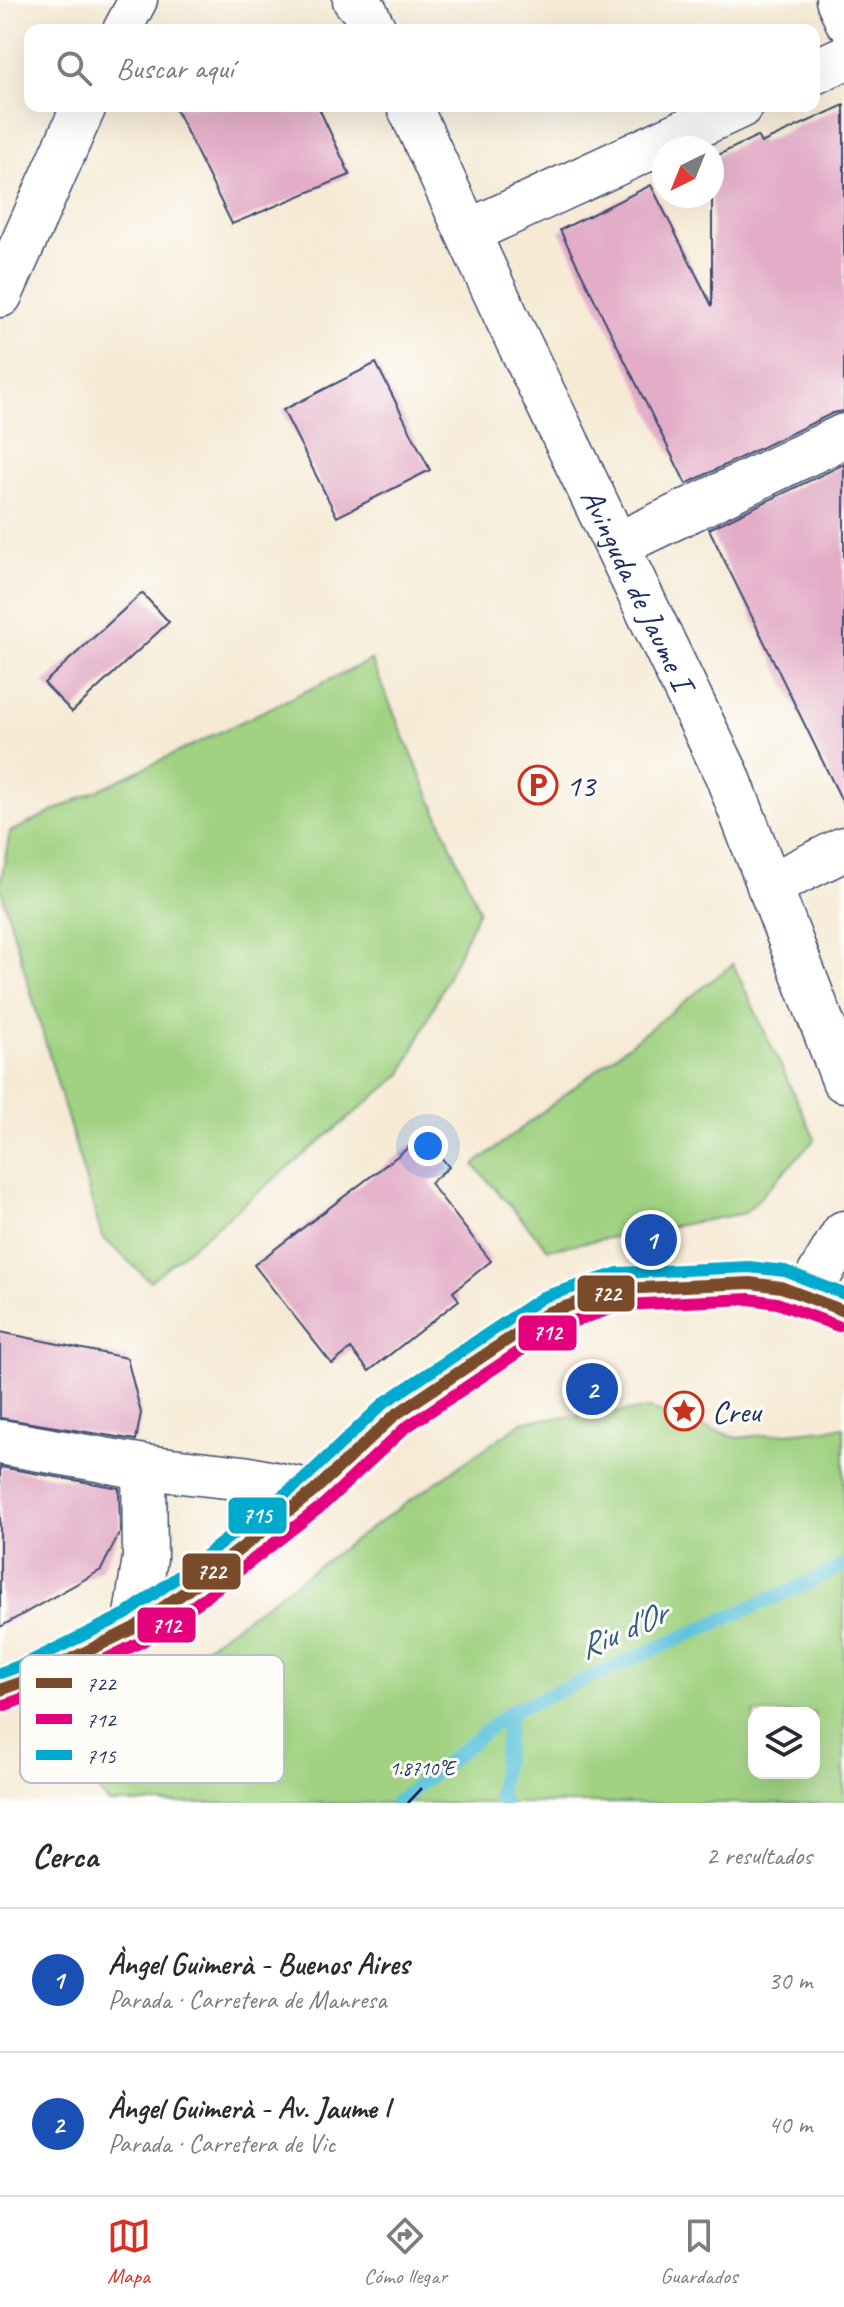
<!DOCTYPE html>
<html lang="es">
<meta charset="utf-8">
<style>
:root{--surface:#fff;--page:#f7f7f7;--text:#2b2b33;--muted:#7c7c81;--line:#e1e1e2;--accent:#d93025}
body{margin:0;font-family:Caveat,sans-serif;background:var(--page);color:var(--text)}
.controls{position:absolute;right:24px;bottom:24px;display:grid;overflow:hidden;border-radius:16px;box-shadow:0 8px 32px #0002}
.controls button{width:72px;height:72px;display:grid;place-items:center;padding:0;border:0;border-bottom:2px solid var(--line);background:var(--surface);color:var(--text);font:40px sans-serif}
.compass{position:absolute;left:652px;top:136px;width:72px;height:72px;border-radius:50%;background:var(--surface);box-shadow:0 8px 32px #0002;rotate:223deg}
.you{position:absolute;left:428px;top:1146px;width:28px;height:28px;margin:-20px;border:6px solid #fff;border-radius:50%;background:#1a73e8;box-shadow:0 0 0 12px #1a73e833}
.badge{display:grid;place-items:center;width:52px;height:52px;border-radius:50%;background:var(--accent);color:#fff;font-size:26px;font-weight:700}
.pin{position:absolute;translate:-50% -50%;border:4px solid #fff;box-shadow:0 2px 8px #0006}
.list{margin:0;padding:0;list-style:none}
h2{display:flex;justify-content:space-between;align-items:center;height:104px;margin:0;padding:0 32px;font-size:34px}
h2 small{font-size:26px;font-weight:400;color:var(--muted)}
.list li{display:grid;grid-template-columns:52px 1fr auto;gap:24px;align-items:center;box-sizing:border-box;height:144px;padding:0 32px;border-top:2px solid var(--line)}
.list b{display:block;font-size:30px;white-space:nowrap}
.list p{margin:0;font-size:26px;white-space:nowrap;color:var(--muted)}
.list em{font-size:26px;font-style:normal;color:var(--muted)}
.icon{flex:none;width:44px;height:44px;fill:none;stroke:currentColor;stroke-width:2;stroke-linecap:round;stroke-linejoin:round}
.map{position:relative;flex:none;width:844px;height:1803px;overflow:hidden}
.search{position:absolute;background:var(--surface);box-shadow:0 8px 32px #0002;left:24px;right:24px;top:24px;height:88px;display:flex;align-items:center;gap:20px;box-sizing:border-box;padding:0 28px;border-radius:16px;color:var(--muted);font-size:30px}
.sheet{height:392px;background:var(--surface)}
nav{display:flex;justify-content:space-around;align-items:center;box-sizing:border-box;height:112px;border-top:2px solid var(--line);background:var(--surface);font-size:22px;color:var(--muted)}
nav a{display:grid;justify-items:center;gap:4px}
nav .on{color:var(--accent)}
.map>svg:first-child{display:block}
.green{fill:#a0d281;stroke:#5e8070;stroke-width:2;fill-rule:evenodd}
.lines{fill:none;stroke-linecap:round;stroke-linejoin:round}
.stream{stroke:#5fc3dd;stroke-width:14}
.building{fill:#e3adc8}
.pedestrian-casing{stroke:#3c4b70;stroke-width:41}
.minor-casing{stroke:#3c4b70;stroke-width:47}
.tertiary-casing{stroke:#3c4b70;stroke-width:47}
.secondary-casing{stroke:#3c4b70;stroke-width:47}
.pedestrian{stroke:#fff;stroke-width:38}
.minor{stroke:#fff;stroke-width:44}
.tertiary{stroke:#fff;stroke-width:44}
.secondary{stroke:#fff;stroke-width:44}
.bus-1-casing{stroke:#fdfcf7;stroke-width:18}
.bus-2-casing{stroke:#fdfcf7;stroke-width:18}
.bus-3-casing{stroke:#fdfcf7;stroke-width:18}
.bus-1{stroke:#7a4b2a;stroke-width:12}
.bus-2{stroke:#e5007d;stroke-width:12}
.bus-3{stroke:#00a9ce;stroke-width:12}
.ticks{fill:none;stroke:#1b2f5e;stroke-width:3}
.labels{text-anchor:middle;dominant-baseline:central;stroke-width:6;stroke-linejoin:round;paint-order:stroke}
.street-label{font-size:32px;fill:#1b2f5e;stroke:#fdfcf7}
.poi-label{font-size:32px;fill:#1b2f5e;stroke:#fdfcf7;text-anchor:start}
.water-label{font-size:34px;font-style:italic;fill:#2f5b84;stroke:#fdfcf7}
.key{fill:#fdfcf7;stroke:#b9bec9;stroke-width:2}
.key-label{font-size:22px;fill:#1b2f5e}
.ticks-label{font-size:20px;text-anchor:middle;fill:#1b2f5e;stroke:#fdfcf7;stroke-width:6;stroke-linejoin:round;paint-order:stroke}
.line-badge{stroke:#fdfcf7;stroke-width:3}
.badge-label{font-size:22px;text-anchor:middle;font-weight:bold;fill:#fff}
</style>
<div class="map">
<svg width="844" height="1803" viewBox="0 0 844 1803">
<rect width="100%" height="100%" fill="#fdfcf7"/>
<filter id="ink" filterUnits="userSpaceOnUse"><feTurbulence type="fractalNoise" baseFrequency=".0125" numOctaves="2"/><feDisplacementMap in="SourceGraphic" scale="16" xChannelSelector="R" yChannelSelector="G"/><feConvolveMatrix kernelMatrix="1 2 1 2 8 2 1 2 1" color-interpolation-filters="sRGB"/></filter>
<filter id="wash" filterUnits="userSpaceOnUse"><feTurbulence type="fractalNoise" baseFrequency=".006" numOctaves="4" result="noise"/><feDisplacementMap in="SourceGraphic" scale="32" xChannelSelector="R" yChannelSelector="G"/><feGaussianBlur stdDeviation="1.8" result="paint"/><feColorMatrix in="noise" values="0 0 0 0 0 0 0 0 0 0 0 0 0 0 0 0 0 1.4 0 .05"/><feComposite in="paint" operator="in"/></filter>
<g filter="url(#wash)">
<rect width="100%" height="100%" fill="#f6ead5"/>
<!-- green -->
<path class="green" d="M371 660 479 910 402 1074 150 1281 102 1237 0 886 10 832Z
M733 964 815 1139 745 1213 548 1249 474 1165Z
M650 1409 737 1438 844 1427V1803H109L64 1753 150 1687 368 1530 524 1421ZM754 1713H814V1773H754Z"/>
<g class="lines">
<!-- stream -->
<path class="stream" d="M396 1803 510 1712
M504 1803 499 1796 510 1712 805 1584 844 1565"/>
</g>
<g id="blocks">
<!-- building -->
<path class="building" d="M844 105V411L833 413 686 484 560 230 651 185 712 306V158L757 136 761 143Z
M174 106H318L350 175 232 224Z
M376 363 430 470 337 517 283 410Z
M844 464V805L709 529Z
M142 593 169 622 72 712 44 683Z
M424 1136 449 1167 430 1183 491 1261 453 1292 459 1300 369 1371 351 1349 332 1364 254 1265Z
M0 1332 127 1358 141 1413 136 1440 0 1418Z
M0 1467 119 1488 120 1532 101 1570 0 1627Z"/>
</g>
</g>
<g filter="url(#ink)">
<use href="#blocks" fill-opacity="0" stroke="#3c4b70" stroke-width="2"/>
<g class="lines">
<defs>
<path id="pedestrian" d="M835 0 844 21
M122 30 138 0"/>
<path id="minor" d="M814 72 844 58
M468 232 740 106
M0 295 84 106
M617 545 844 436
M769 886 844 849
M0 1442 144 1467 244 1478 313 1492
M134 1628 145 1558 144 1467"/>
<g id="tertiary">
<path d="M355 0 365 11 374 30"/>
<path id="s1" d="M409 106 507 318 727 775 844 1080"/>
<path d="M807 1296 844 1233"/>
</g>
<path id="secondary" d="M0 1690 31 1679 134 1628 189 1589 313 1492 395 1415 549 1312 620 1289 750 1283 781 1287 844 1311"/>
</defs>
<!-- pedestrian casing -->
<use href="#pedestrian" class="pedestrian-casing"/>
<!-- minor casing -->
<use href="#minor" class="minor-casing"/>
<!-- tertiary casing -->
<use href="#tertiary" class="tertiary-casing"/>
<!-- secondary casing -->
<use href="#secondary" class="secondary-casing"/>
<!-- pedestrian -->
<use href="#pedestrian" class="pedestrian"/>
<!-- minor -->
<use href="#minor" class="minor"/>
<!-- tertiary -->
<use href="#tertiary" class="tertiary"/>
<!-- secondary -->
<use href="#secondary" class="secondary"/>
<defs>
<path id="bus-1" d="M0 1690 31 1679 134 1628 189 1589 313 1492 395 1415 549 1312 620 1289 750 1283 781 1287 844 1311"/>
<path id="bus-2" d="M5 1705 38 1693 143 1641 199 1602 323 1505 405 1428 556 1327 623 1305 749 1299 777 1303 838 1326"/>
<path id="bus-3" d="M0 1673 25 1664 126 1614 179 1576 303 1480 385 1402 543 1297 618 1273 749 1267 785 1271 844 1294"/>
</defs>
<!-- bus-1 casing -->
<use href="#bus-1" class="bus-1-casing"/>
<!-- bus-2 casing -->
<use href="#bus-2" class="bus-2-casing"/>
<!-- bus-3 casing -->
<use href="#bus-3" class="bus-3-casing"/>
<!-- bus-1 -->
<use href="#bus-1" class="bus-1"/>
<!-- bus-2 -->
<use href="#bus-2" class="bus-2"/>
<!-- bus-3 -->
<use href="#bus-3" class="bus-3"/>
</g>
</g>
<!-- ticks -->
<path class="ticks" d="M408 1803 422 1788"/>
<!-- icons -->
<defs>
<symbol id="parking-ring" viewBox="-11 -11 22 22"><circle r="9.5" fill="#fdfcf7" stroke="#c8321e" stroke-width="1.5"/><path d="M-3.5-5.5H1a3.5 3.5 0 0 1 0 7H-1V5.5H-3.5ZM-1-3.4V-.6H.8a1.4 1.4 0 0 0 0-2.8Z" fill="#c8321e"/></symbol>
<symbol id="sight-ring" viewBox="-11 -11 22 22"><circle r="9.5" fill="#fdfcf7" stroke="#c8321e" stroke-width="1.5"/><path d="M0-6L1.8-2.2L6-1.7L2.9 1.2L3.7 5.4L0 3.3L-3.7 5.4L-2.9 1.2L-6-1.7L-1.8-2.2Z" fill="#c8321e"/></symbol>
</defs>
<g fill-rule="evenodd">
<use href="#parking-ring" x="516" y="763" width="44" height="44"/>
<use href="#sight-ring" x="662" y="1389" width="44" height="44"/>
</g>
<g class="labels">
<!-- street labels -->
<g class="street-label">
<text stroke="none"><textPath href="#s1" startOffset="534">Avinguda de Jaume I</textPath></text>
</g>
<!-- poi labels -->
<g class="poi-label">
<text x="566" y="785">13</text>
<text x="712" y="1411">Creu</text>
</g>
<!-- water labels -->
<g class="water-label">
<text transform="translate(622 1630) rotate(-24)">Riu d'Or</text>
</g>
</g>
<!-- legend -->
<rect x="20" y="1655" width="264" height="128" rx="12" class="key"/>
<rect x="36" y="1678" width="36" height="10" fill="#7a4b2a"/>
<rect x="36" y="1714" width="36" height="10" fill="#e5007d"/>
<rect x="36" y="1750" width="36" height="10" fill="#00a9ce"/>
<g class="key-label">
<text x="86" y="1691">722</text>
<text x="86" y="1727">712</text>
<text x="86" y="1763">715</text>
</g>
<g class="ticks-label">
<text x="422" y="1775">1.8710°E</text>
</g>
<g class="line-badge">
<rect x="576" y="1274" width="60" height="39" rx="8" fill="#7a4b2a"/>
<rect x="517" y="1314" width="61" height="38" rx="8" fill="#e5007d"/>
<rect x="227" y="1496" width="61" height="39" rx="8" fill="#00a9ce"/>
<rect x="181" y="1552" width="61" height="39" rx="8" fill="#7a4b2a"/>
<rect x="136" y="1606" width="61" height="38" rx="8" fill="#e5007d"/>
</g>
<g class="badge-label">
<text x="606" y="1301">722</text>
<text x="547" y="1340">712</text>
<text x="257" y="1523">715</text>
<text x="211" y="1579">722</text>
<text x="166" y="1633">712</text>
</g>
</svg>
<div class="controls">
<button><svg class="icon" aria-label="layers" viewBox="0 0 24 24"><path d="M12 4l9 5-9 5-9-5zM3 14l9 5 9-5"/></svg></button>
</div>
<svg class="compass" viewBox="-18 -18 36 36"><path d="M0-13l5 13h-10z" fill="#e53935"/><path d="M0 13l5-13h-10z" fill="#7c7c81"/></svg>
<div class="you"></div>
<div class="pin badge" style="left:651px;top:1240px;background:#1a4fb4">1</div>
<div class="pin badge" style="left:592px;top:1389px;background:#1a4fb4">2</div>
<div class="search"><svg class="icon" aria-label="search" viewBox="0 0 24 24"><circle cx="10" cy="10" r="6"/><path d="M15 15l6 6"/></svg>Buscar aquí</div>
</div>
<section class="sheet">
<h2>Cerca<small>2 resultados</small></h2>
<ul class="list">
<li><span class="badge" style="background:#1a4fb4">1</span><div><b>Àngel Guimerà - Buenos Aires</b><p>Parada · Carretera de Manresa</p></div><em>30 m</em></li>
<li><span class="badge" style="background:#1a4fb4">2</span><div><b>Àngel Guimerà - Av. Jaume l</b><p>Parada · Carretera de Vic</p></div><em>40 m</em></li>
</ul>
</section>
<nav>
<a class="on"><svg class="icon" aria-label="map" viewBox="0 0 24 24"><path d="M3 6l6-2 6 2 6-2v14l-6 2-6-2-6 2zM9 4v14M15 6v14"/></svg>Mapa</a>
<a><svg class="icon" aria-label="directions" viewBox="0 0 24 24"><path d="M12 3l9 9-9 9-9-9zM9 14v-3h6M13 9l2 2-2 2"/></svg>Cómo llegar</a>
<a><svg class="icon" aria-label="saved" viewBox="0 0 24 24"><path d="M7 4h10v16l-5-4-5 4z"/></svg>Guardados</a>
</nav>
